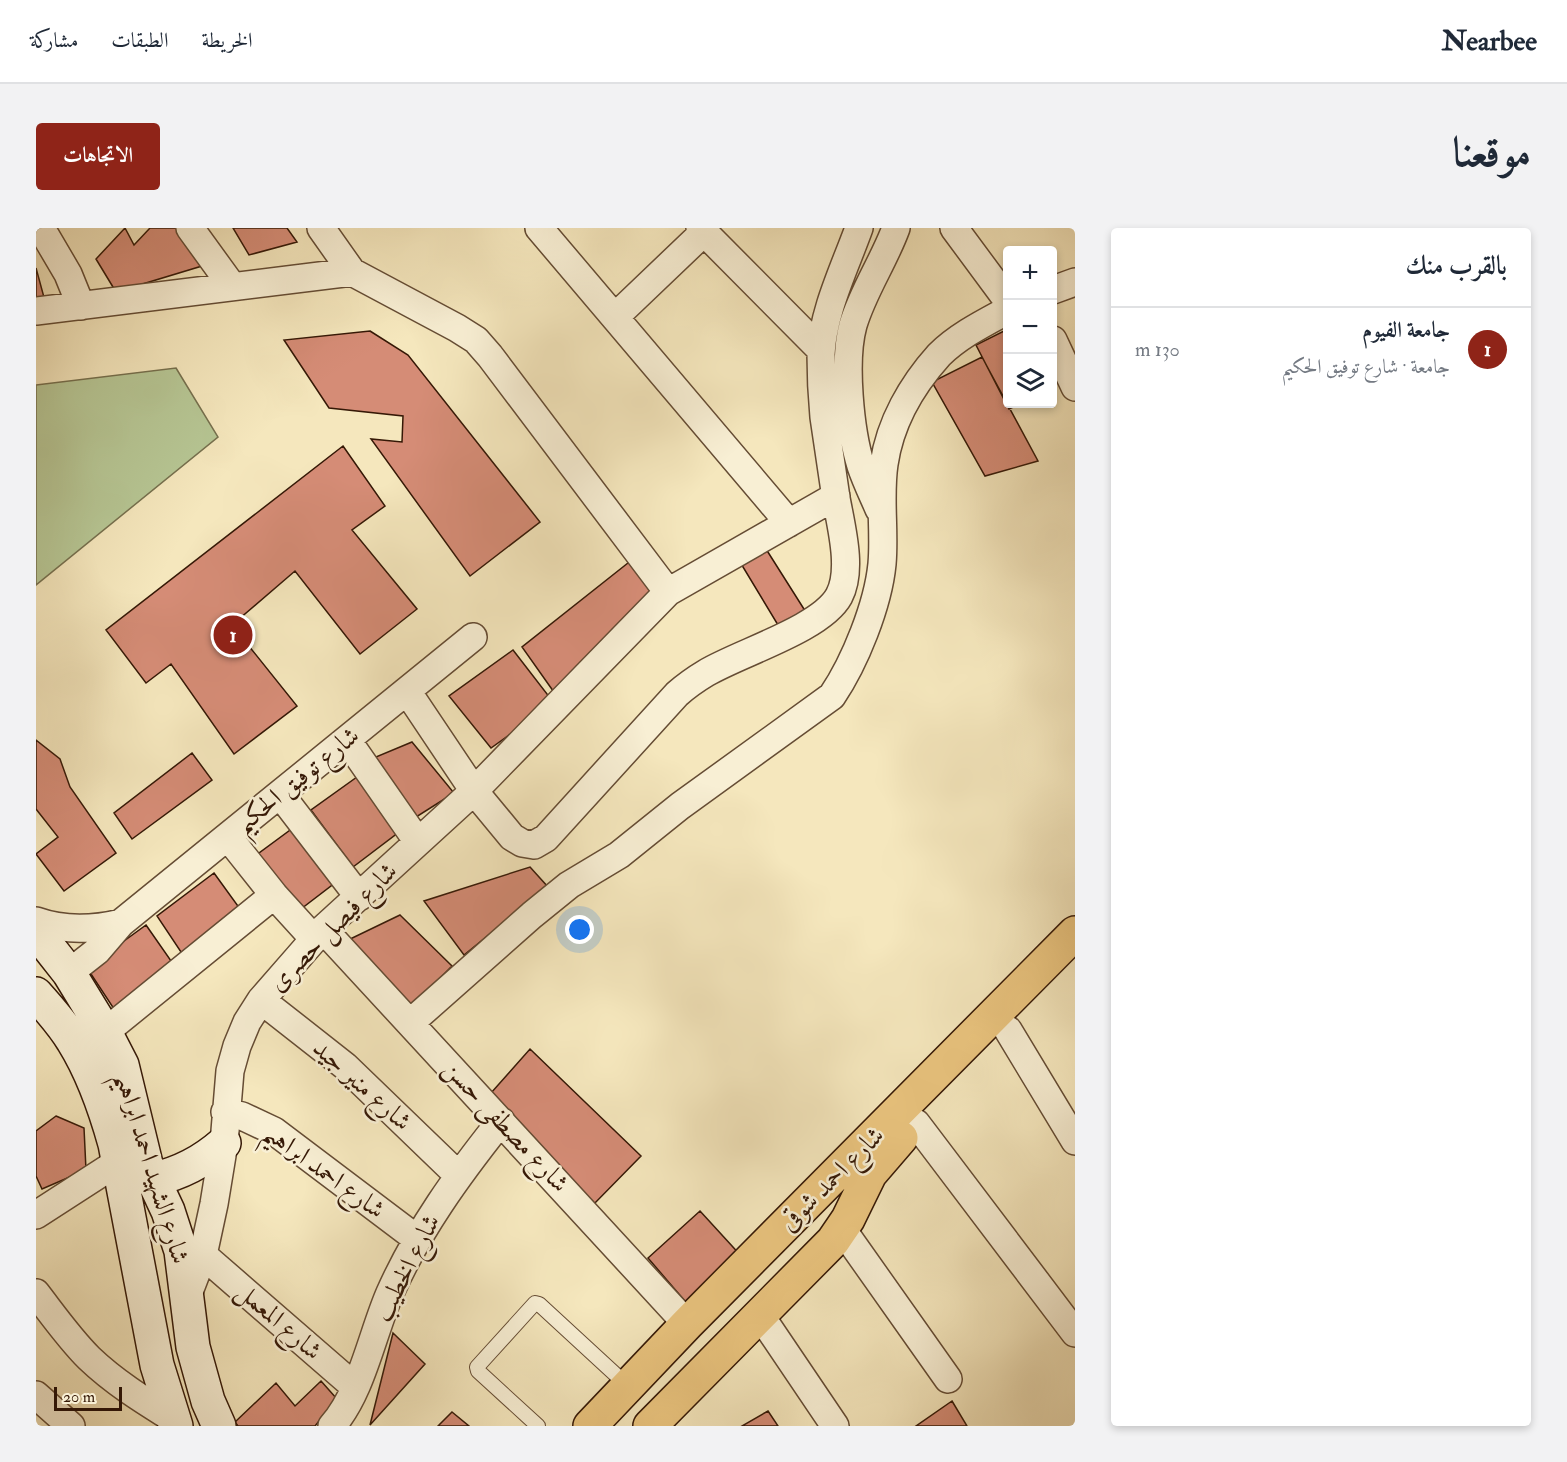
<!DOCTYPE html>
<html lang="ar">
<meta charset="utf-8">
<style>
:root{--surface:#fff;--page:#f2f2f3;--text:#1f2937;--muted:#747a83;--line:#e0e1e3;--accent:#8f2418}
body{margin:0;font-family:"IM FELL Double Pica",Amiri,serif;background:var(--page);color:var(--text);direction:rtl}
.controls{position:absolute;right:18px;top:18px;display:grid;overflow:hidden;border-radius:6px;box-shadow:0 3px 9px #0003}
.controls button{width:54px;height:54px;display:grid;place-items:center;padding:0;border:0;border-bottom:2px solid var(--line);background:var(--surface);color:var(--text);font:30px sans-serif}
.scale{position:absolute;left:18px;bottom:15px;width:68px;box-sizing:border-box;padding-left:6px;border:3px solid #351806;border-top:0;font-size:16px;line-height:21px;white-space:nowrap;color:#351806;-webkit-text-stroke:4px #f8efd4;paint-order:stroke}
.you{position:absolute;left:544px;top:702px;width:21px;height:21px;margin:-15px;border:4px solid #fff;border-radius:50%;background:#1a73e8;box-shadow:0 0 0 9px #1a73e833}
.badge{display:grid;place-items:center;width:39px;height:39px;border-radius:50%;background:var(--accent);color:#fff;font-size:20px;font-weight:700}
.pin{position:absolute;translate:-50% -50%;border:3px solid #fff;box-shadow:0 2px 6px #0006}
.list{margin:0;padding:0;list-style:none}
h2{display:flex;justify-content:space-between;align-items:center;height:78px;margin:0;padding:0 24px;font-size:26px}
h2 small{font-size:20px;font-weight:400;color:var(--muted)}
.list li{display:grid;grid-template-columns:39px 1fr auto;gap:18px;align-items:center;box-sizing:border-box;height:84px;padding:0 24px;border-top:2px solid var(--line)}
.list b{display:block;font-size:22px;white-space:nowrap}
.list p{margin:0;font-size:20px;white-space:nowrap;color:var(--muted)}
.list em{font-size:20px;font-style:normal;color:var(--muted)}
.icon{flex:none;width:33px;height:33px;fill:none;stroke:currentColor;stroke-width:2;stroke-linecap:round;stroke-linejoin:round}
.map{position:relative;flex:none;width:1039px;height:1198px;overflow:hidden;direction:ltr;border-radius:6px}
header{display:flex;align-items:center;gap:36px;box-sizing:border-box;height:84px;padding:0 30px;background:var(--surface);border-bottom:2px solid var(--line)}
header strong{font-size:28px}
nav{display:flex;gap:33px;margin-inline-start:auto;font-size:21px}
.intro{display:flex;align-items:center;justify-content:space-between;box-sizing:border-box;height:144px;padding:0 36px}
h1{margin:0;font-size:42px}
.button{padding:15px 27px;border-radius:6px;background:var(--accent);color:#fff;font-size:21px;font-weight:700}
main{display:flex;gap:36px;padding:0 36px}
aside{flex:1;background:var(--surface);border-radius:6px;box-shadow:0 3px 9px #0003}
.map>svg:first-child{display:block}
.green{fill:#b7c795;stroke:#76704e;stroke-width:1.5}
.building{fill:#d58c76;stroke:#351806;stroke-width:1.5}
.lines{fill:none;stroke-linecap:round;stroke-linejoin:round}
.lane-casing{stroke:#654c34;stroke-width:16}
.street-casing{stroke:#654c34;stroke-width:30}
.secondary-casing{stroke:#351806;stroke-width:36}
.primary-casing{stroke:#351806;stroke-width:36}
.lane{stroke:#f8efd4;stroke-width:14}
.street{stroke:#f8efd4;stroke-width:27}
.secondary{stroke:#f8efd4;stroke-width:33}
.primary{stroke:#eac47e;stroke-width:33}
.labels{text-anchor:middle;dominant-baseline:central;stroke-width:5;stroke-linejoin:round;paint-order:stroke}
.street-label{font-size:26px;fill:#351806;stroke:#f8efd4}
</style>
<header>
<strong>Nearbee</strong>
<nav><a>الخريطة</a><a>الطبقات</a><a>مشاركة</a></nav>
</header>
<div class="intro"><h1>موقعنا</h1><a class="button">الاتجاهات</a></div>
<main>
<aside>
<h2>بالقرب منك<small></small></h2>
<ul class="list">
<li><span class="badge">1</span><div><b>جامعة الفيوم</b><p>جامعة · شارع توفيق الحكيم</p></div><em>130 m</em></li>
</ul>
</aside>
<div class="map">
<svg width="1039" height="1198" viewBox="0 0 1039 1198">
<rect width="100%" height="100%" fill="#f5e7bd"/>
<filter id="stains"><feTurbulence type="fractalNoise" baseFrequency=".00333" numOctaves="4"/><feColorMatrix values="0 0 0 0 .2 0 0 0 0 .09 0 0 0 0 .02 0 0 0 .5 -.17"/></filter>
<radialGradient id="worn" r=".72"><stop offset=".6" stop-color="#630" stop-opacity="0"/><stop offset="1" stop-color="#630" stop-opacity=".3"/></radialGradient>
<!-- green -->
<path class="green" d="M140 140 182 209 0 357V157Z"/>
<!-- building -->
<path class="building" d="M89 0 98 17 114 0H143L166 38 80 64 60 31Z
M197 0H251L261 14 213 27Z
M0 40 9 73 0 74Z
M972 101V176H984L973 181 940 117Z
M334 103 372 127 504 294 434 348 335 211 366 214 367 188 293 180 248 112Z
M946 129 1002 233 949 248 896 154Z
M307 218 349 278 316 302 381 381 324 426 259 343 196 397 261 478 198 526 135 436 110 455 70 402Z
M730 321 773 389 745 402 704 334Z
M597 331 622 363 520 467 486 419Z
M477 422 518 475 455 520 413 468Z
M0 512 24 531 34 559 80 625 28 663 0 626 22 609 0 581Z
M376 514 418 565 377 591 335 531Z
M156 525 176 552 96 611 78 585Z
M321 549 363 604 317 639 275 582Z
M261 597 304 651 261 684 219 628Z
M494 639 512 659 428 727 388 673Z
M178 645 207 685 147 727 121 688Z
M364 687 416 738 375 780 310 713Z
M110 697 140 740 80 784 51 740Z
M494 821 605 928 558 976 455 865Z
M20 888 48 900 50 942 6 961 0 948V903Z
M664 983 707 1030 654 1079 612 1030Z
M357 1105 389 1136 334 1197Z
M285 1153 301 1171 279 1198H202L199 1194 240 1155 259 1178Z
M916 1173 931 1198H880Z
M732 1183 742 1198H706Z
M416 1184 433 1198H402Z"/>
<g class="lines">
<defs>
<path id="lane" d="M502 1198 442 1143 441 1139 499 1075 503 1076 592 1158"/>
<path id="street" d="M5 0 32 46 45 78
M154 0 196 58
M285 0 316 44
M503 0 753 295
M664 0 785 122
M918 0 972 73
M1017 62 1039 54
M0 83 316 44 421 100 440 112 454 128 632 364
M579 89 668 4
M1017 112 1039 159
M843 281C837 267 830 253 825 238 814 203 807 133 817 97 827 63 848 33 860 0
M371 463 438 563 476 609 486 615 498 617 510 610 641 466C650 458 660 451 670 445 703 425 785 401 803 368 817 342 805 298 800 270 796 243 792 216 788 189 786 168 785 147 785 126 787 83 809 39 823 0
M311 512 382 614
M244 566 323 669
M192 609 238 667 278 711
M0 693C28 703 56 702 85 695
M287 701 651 1096
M33 745 61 723 85 695 437 409
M225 772 309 838 422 947
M374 795 496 687 533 657 583 627 644 578 796 468C819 434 842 377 846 336 849 303 843 269 848 236 854 195 876 157 903 127 922 108 948 95 972 82
M972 802 1039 913
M69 804 238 667
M189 884 206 888 238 903 381 1011
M880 895 1039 1105
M0 987 82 934
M806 1001 912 1151
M167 1027 319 1159
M0 1065C17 1087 33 1110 53 1130 78 1154 107 1172 136 1190
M151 1069 167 1027 178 976 188 915 194 843 201 818 211 794 225 772 287 701 438 563 632 364 800 268
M724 1087 799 1198
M0 1167 35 1198
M296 1198C326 1164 336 1106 354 1065 382 1002 422 947 465 893"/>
<path id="secondary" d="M0 703 33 745 69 804 86 837 110 936 132 983 145 1023 157 1119 172 1173 183 1198
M0 766C13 781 27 796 37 813 57 845 69 880 79 916L121 1137 140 1198
M116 952C145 945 166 934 188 915"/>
<path id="primary" d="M554 1198 651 1096 1039 705
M614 1198 797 1013 812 991 834 946 865 910"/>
</defs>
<!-- lane casing -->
<use href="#lane" class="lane-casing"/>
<!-- street casing -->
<use href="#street" class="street-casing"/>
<!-- secondary casing -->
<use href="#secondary" class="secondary-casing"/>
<!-- primary casing -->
<use href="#primary" class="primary-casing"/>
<!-- lane -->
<use href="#lane" class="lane"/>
<!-- street -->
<use href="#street" class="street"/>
<!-- secondary -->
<use href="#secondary" class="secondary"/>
<!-- primary -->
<use href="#primary" class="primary"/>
</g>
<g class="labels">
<!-- street labels -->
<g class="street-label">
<text transform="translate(261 552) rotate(-39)">شارع توفيق الحكيم</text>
<text transform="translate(297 699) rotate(-45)">شارع فيصل حصرى</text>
<text transform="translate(326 857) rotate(42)">شارع منير جيد</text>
<text transform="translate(470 898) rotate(47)">شارع مصطفى حسن</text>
<text transform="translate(116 940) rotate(73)">شارع الشهيد احمد ابراهيم</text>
<text transform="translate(288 943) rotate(36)">شارع احمد ابراهيم</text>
<text transform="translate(796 951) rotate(-45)">شارع احمد شوقى</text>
<text transform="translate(371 1040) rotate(-63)">شارع الخطيب</text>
<text transform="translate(243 1093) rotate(41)">شارع المعمل</text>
</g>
</g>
<rect width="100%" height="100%" filter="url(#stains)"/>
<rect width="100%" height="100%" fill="url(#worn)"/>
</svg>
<div class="controls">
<button>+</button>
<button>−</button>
<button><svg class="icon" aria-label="layers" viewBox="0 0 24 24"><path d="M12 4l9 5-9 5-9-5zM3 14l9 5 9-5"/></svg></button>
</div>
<div class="scale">20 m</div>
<div class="you"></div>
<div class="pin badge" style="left:197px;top:407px">1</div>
</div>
</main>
